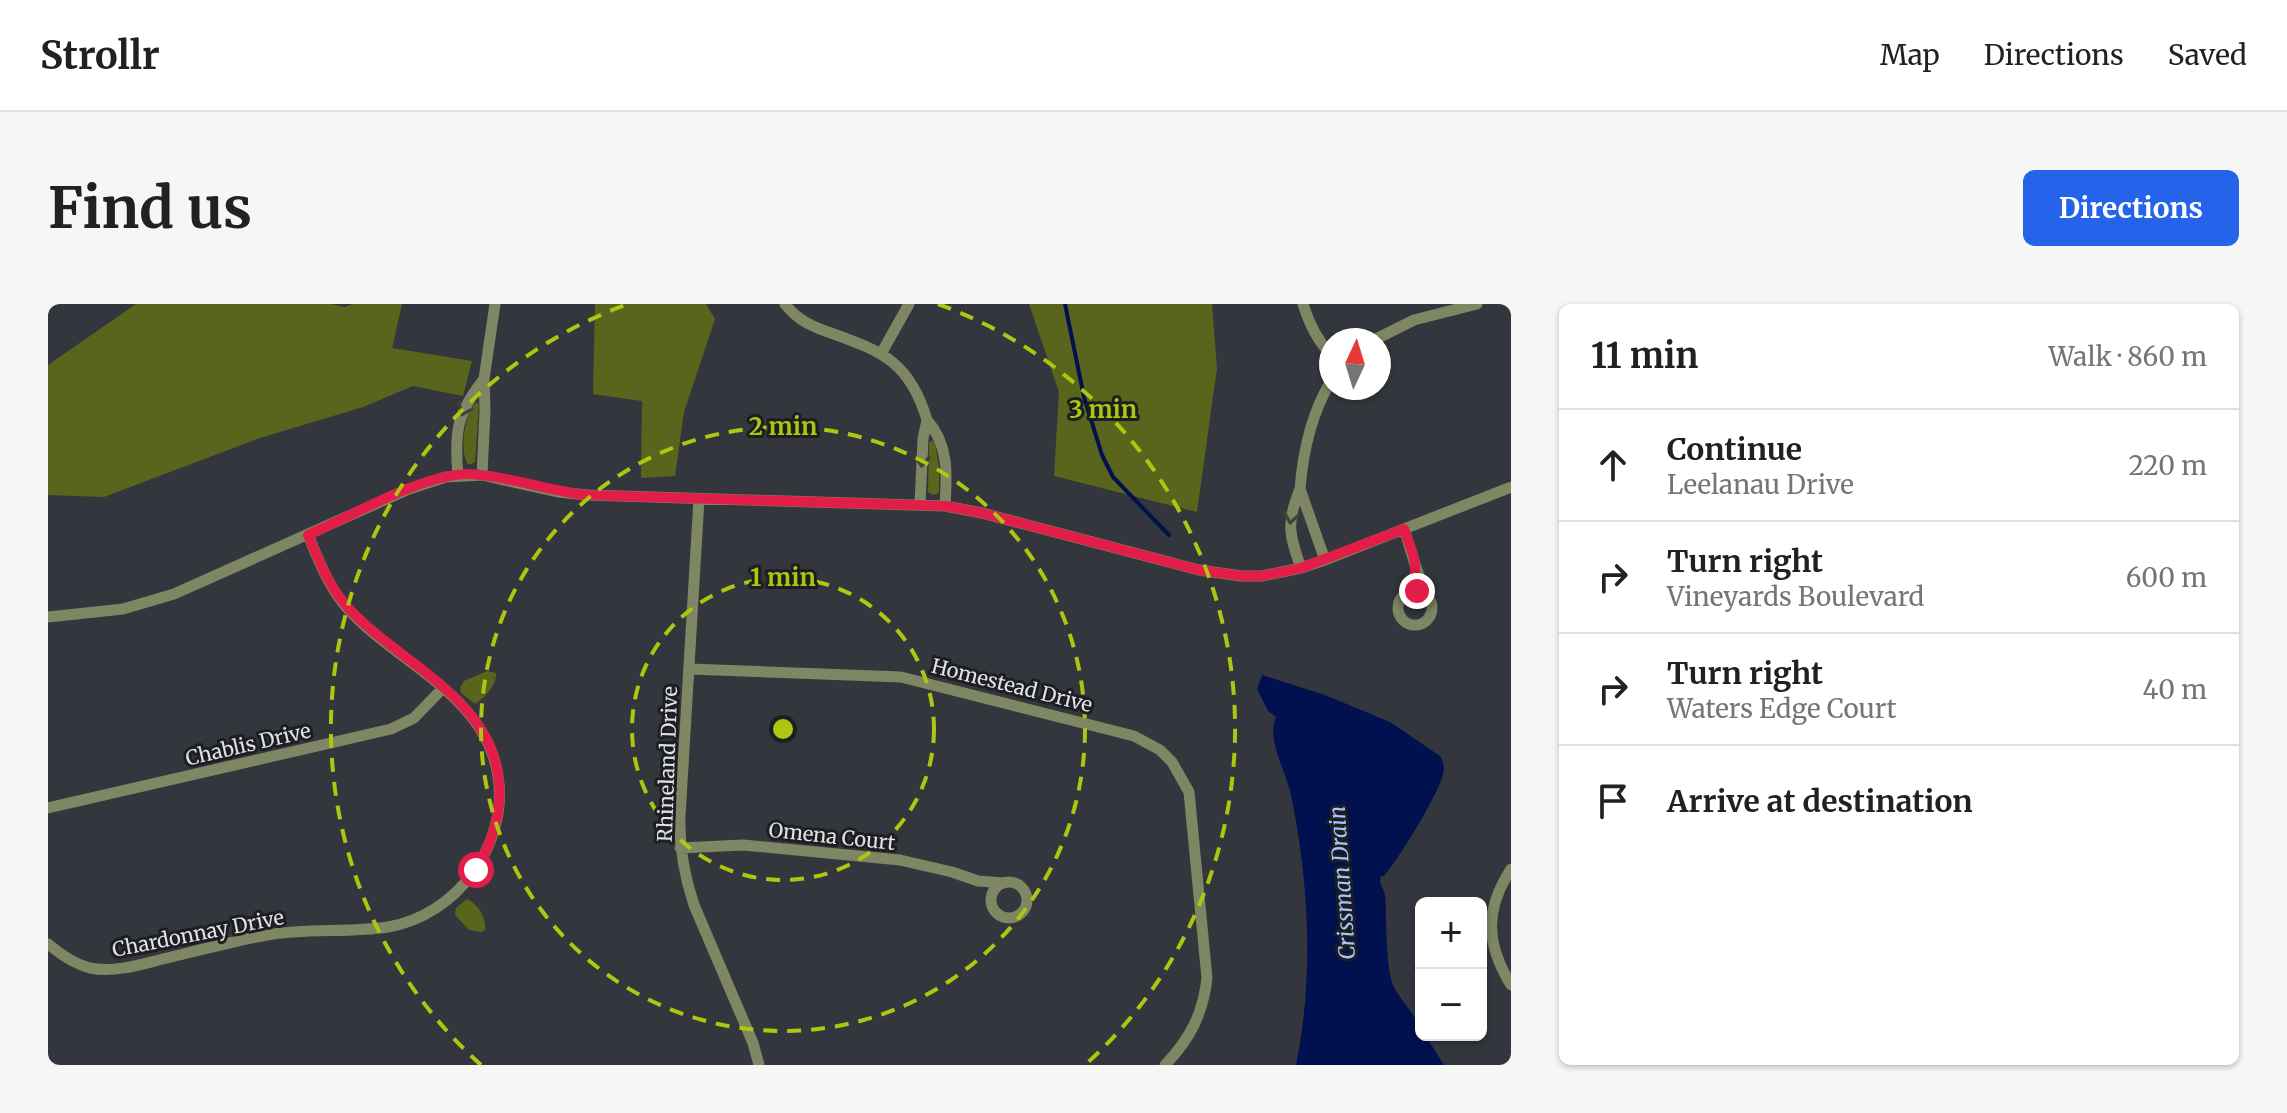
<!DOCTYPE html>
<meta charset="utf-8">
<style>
:root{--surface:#fff;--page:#f6f6f6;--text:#202124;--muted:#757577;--line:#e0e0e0;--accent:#2563eb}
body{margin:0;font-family:Merriweather,serif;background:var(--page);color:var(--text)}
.controls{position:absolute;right:24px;bottom:24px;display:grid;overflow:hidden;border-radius:12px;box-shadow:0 2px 6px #0004}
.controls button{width:72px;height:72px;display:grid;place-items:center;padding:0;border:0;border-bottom:2px solid var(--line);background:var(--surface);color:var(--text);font:40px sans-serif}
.compass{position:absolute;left:1271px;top:24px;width:72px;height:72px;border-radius:50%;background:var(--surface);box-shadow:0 2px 6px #0004;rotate:4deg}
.stop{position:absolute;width:24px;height:24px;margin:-18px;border:6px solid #e11d48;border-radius:50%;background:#fff}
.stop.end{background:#e11d48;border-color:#fff;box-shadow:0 2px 8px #0008}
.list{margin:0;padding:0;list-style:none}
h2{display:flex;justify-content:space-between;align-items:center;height:104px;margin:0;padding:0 32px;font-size:34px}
h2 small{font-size:26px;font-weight:400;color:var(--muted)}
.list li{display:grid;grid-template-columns:52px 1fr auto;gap:24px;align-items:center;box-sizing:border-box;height:112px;padding:0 32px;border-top:2px solid var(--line)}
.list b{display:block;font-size:30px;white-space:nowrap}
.list p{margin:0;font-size:26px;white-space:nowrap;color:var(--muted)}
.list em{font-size:26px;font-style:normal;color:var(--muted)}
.icon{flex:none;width:44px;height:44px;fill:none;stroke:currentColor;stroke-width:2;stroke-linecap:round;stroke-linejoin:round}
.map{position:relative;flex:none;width:1463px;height:761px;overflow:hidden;border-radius:12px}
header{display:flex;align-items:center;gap:48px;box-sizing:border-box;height:112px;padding:0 40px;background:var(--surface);border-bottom:2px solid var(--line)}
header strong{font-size:38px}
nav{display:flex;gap:44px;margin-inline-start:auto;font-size:28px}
.intro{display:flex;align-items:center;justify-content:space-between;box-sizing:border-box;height:192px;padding:0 48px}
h1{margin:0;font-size:56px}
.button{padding:20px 36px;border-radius:12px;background:var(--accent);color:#fff;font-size:28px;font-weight:700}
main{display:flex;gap:48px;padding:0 48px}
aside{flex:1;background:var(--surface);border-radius:12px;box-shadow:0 2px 6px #0004}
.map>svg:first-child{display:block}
.green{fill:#59651c}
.water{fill:#01104e}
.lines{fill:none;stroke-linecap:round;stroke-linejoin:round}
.stream{stroke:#01104e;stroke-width:4}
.minor{stroke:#7e8663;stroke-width:11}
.oneway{stroke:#3e4238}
.route{stroke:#e11d48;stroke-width:10}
.ring{fill:none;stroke:#adc60f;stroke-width:4;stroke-dasharray:14 10}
.labels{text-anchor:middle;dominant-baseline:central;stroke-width:6;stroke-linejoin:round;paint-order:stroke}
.street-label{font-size:20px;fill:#e0e2e6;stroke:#1c1e21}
.water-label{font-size:22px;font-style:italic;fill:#a7c3fc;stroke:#1c1e21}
.centre{fill:#adc60f;stroke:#1c1e21;stroke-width:4}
.ring-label{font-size:24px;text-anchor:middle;font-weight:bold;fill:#adc60f;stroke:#1c1e21;stroke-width:6;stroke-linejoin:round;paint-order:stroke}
</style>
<header>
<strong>Strollr</strong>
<nav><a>Map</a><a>Directions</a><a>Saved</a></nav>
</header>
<div class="intro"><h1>Find us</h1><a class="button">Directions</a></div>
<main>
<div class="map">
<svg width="1463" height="761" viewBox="0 0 1463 761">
<rect width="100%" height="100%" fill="#33373d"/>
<!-- green -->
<path class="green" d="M88 0H283L297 3 304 0H354L344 44 424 57 415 92 365 82 315 103 212 134 56 193 0 191V61Z
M547 0H658L667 15 636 108 627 172 593 174 594 97 545 90Z
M981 0H1164L1169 64 1149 208 1006 172 1011 88Z
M428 98 431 101 427 158 421 161C410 149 417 110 428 98Z
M884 136 887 139 891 163V189L885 191 880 188 881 139Z
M439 367 448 369C449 380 437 394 427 400L413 389 412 384 416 377Z
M419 595C431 601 438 613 437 626L433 628 421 626 407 611 408 604Z"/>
<!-- water -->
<path class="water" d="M1214 371 1277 391 1342 418 1392 452C1394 455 1396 460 1396 464 1396 483 1350 556 1336 572H1333L1332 578 1337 590C1339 614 1337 660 1345 681 1352 697 1372 714 1373 731H1377L1396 761H1248C1266 673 1261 578 1243 491 1238 467 1218 436 1228 413L1220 407 1209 385Z"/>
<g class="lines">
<!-- stream -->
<path class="stream" d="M1017 0 1036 93 1054 151 1065 173 1121 231"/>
<!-- minor -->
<path class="minor" d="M737 0C749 16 765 23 783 29 836 48 862 59 879 116
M1255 0C1261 20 1269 36 1283 51
M1326 36 1366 16 1429 0
M834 48 861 0
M436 75 447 0
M410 171C406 128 409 109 436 75L437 107 434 171
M1252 185C1255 147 1263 110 1283 77
M651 195 632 512C631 544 636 571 646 601L705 739 711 761
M872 200 875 135 879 116C901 141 899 170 897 202
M1356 225C1364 248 1368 270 1380 292
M1253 264C1241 230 1238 219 1252 185L1277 256
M1350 304a17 17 0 1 1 34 0a17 17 0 1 1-34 0Z
M0 313 75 305 126 290 361 185 398 173 434 171 510 188 539 191 897 202 934 209 1151 266 1193 272H1214L1253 264 1277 256 1463 183
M641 365 853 373 1086 432 1112 446 1124 458 1141 488 1159 674C1155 710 1142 735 1117 761
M0 504 343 425 366 414 395 384
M632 544 695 541 852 556 904 568 930 577 956 579
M1463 565C1436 607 1438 640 1463 681
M943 596a18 18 0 1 1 36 0a18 18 0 1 1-36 0Z
M0 640C12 650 26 660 42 664 68 669 94 660 119 654 152 646 186 637 219 631 259 624 300 629 340 623 408 612 461 541 450 472 438 391 350 360 300 305 281 284 271 257 260 231"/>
</g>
<!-- one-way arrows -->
<defs><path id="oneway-chevron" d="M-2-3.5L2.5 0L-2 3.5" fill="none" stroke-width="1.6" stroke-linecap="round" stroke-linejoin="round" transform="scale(2)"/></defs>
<g class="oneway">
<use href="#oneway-chevron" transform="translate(416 106) rotate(114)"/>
<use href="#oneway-chevron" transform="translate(874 157) rotate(92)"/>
<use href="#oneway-chevron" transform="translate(1243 214) rotate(99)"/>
</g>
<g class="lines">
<!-- route -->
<path class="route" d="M428 566C444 539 454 511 451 478 444 395 353 360 302 306 282 285 271 257 260 231 304 212 376 169 422 170 461 172 500 187 539 191L897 202 934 209 1151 266 1193 272H1214L1253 264 1356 225C1365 251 1375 265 1358 289L1369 287"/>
</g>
<!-- distance rings -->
<g class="ring">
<circle cx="735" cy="425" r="151"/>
<circle cx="735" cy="425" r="302"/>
<path d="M433 761A452 452 0 0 1 580 0M890 0A452 452 0 0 1 1037 761"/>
</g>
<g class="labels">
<!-- street labels -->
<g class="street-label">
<text transform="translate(964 381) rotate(14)">Homestead Drive</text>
<text transform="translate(200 440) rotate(-13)">Chablis Drive</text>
<text transform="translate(619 460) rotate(-88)">Rhineland Drive</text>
<text transform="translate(784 532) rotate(6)">Omena Court</text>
<text transform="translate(150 629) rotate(-11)">Chardonnay Drive</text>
</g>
<!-- water labels -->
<g class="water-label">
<text transform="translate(1294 579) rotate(-94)">Crissman Drain</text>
</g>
</g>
<circle cx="735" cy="425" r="12" class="centre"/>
<g class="ring-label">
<text x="1055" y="114">3 min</text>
<text x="735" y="131">2 min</text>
<text x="735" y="282">1 min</text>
</g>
</svg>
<div class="controls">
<button>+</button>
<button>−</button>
</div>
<svg class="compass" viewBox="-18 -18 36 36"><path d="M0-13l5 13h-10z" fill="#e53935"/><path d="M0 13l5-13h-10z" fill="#757577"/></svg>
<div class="stop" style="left:428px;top:566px"></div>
<div class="stop end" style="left:1369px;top:287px"></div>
</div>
<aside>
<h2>11 min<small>Walk · 860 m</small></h2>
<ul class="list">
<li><svg class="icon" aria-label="ahead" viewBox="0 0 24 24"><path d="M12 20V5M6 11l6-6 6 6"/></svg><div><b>Continue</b><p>Leelanau Drive</p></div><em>220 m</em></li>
<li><svg class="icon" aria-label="right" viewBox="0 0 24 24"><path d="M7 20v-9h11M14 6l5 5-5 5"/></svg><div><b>Turn right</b><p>Vineyards Boulevard</p></div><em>600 m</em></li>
<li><svg class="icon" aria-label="right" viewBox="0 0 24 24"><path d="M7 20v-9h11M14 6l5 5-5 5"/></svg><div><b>Turn right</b><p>Waters Edge Court</p></div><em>40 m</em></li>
<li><svg class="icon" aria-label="arrive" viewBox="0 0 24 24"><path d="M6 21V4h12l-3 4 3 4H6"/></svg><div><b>Arrive at destination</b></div></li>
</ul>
</aside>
</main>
